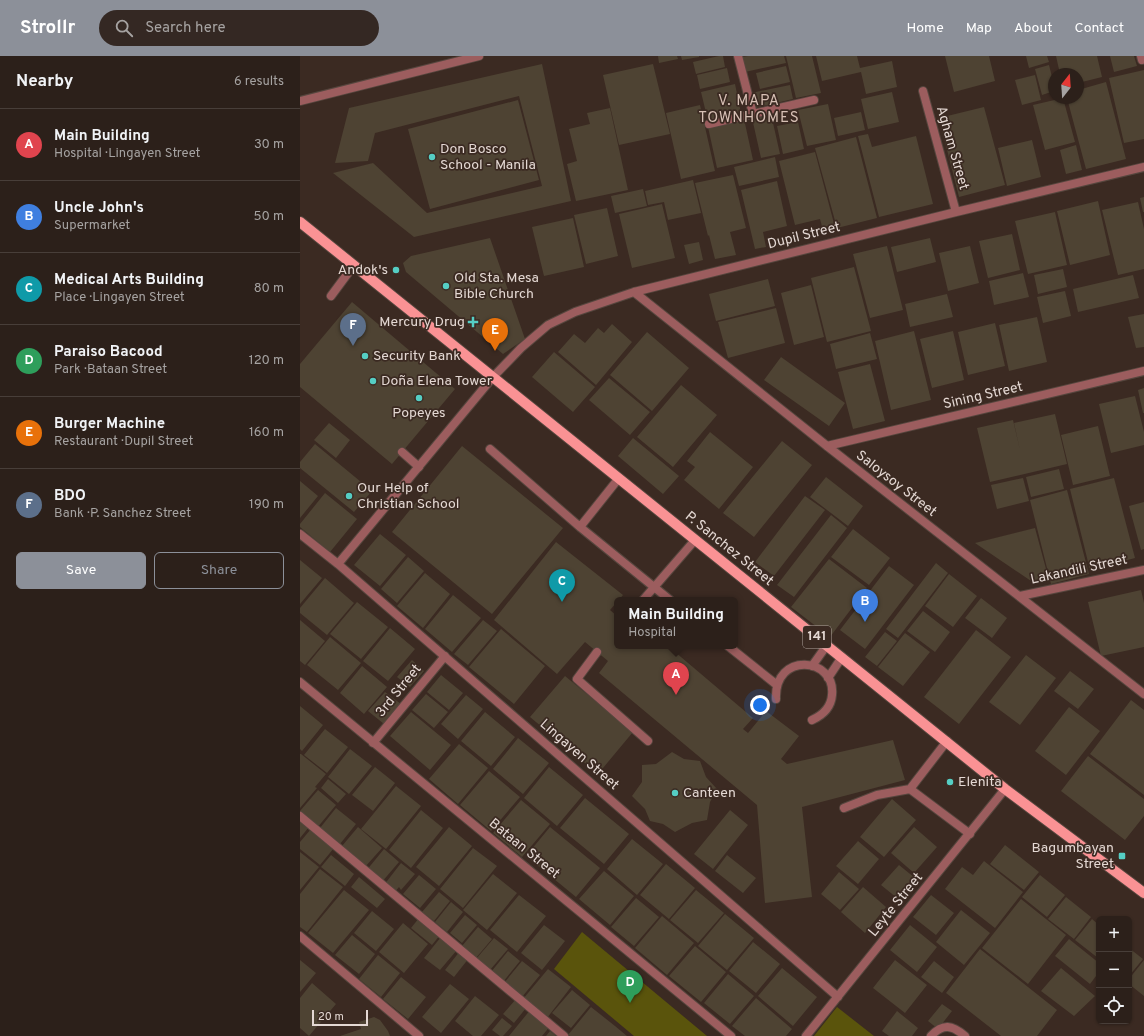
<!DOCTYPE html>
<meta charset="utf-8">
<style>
:root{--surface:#2c201a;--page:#342823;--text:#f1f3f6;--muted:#a6a3a2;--line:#483e39;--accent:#8c9099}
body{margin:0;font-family:Overpass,sans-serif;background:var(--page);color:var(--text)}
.controls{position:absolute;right:12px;bottom:12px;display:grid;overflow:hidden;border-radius:6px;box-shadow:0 1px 3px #0004}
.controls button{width:36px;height:36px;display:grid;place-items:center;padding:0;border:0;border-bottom:1px solid var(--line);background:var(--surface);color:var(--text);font:20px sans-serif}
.compass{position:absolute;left:748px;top:12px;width:36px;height:36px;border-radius:50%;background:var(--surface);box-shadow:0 1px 3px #0004;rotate:17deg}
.scale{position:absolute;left:12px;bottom:10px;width:56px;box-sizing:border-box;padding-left:4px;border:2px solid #e4d8d3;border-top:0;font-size:11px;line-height:14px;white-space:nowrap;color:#e4d8d3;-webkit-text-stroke:3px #3b2a22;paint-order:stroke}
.you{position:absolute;left:460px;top:649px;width:14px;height:14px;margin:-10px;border:3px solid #fff;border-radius:50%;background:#1a73e8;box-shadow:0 0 0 6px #1a73e833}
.badge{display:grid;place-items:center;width:26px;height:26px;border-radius:50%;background:var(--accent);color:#fff;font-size:13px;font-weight:700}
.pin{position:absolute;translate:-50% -33px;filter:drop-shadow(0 1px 2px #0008)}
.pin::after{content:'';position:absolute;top:21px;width:14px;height:12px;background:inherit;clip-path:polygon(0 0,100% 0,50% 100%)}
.popup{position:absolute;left:314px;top:541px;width:124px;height:52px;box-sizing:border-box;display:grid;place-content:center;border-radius:6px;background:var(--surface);filter:drop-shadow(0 1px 3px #0005);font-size:13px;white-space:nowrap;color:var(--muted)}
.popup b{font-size:15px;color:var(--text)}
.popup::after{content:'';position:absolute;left:50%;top:100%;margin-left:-8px;border:8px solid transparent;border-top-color:var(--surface)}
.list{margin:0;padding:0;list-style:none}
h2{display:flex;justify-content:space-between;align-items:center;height:52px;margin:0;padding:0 16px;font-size:17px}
h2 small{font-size:13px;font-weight:400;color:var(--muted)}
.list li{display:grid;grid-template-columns:26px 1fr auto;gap:12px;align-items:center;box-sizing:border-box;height:72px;padding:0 16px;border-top:1px solid var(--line)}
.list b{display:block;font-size:15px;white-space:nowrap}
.list p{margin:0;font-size:13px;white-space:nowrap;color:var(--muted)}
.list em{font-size:13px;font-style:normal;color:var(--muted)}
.actions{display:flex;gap:8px;padding:12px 16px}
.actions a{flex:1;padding:9px 0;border:1px solid var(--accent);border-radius:6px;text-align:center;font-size:14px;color:var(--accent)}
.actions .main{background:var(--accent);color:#fff}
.icon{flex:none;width:22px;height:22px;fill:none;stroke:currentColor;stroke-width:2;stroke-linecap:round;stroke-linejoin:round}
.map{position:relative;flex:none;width:844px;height:980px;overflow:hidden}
header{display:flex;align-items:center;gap:24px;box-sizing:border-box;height:56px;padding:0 20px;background:var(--accent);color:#fff}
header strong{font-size:19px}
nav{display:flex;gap:22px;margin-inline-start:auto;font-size:14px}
.search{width:280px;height:36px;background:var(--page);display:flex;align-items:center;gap:10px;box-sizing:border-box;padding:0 14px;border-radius:22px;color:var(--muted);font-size:15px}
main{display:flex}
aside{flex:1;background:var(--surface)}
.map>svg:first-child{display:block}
.green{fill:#5a540c}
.building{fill:#4e4333}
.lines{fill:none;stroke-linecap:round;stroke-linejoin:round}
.lane-casing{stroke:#56463e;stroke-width:10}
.street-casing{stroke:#56463e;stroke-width:10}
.primary-casing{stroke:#56463e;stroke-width:12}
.lane{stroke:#9c5d5e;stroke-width:8}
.street{stroke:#9c5d5e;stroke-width:8}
.primary{stroke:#fa9294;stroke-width:10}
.poi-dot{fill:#55cec4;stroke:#3b2a22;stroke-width:1.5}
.labels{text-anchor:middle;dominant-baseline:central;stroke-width:3.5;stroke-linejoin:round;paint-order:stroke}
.shield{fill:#3b2a22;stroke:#b1a49e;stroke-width:1}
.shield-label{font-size:13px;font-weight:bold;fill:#e4d8d3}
.street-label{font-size:14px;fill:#e4d8d3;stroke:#3b2a22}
.poi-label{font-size:14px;fill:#e4d8d3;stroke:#3b2a22;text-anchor:start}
.neighbourhood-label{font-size:15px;letter-spacing:1px;fill:#d6bfb4;stroke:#3b2a22}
</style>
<header>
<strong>Strollr</strong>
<div class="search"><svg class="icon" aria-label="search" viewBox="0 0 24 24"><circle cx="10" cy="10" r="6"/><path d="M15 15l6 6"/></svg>Search here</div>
<nav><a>Home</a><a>Map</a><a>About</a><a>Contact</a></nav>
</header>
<main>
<aside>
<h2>Nearby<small>6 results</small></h2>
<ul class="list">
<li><span class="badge" style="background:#e0444e">A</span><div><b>Main Building</b><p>Hospital · Lingayen Street</p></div><em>30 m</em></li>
<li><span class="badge" style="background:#3f7fe0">B</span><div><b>Uncle John's</b><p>Supermarket</p></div><em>50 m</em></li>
<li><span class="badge" style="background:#0f9aa8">C</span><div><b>Medical Arts Building</b><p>Place · Lingayen Street</p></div><em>80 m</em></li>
<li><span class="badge" style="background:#2e9e5b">D</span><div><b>Paraiso Bacood</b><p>Park · Bataan Street</p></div><em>120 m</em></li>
<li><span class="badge" style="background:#e8710a">E</span><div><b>Burger Machine</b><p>Restaurant · Dupil Street</p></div><em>160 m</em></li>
<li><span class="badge" style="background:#5c6f8a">F</span><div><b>BDO</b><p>Bank · P. Sanchez Street</p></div><em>190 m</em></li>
</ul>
<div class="actions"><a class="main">Save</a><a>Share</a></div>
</aside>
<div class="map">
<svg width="844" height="980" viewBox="0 0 844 980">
<rect width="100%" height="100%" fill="#3b2a22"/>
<!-- green -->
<path class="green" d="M282 876 407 980H334L254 913Z
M537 951 574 980H514Z"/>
<!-- building -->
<path class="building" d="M358 0H377L378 3 359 7Z
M381 0H399V1L382 4Z
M419 0H423L425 11 396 18 393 6Z
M448 0H484L486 7 445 16 441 1Z
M486 0H512L521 37 496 42Z
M516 0H557L560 12 592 5 597 31 566 38 561 16 522 25Z
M645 0H689L695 25 654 36Z
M726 0H747L749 6 729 12Z
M756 0H797L802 21 778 27V18H760Z
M810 0H834L837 10 814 16Z
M242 8 271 145 114 181 33 117 73 107 127 157 242 130 219 40 75 77 68 105 35 107 49 52Z
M353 8 370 78 319 89 303 19Z
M749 9 754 29V35L742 39 735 13Z
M486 10 490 26 460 33 456 17Z
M427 12 430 26 400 33 397 19Z
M844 14V83L824 87 809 22Z
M735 19 741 44 722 49 715 24Z
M806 26 826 103 786 113 767 42H778V34Z
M435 28 441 57 408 65 401 36Z
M490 29 493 43 454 52 451 37Z
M592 36 599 66 568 73 561 43Z
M763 42 775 86 745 94 733 49Z
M218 44 239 124 130 153 108 73Z
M528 48 536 84 507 90 498 54Z
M400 49 415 115 381 123 366 57Z
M684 51 705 129 659 141 639 62Z
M310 52 328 134 276 145 267 108 277 105 269 73 290 68 287 57Z
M561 56 565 74 538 80 534 62Z
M471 58 480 98 461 102 452 62Z
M444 63 453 104 417 112 408 71Z
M498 66 504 93 483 98 477 70Z
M568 78 572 91 616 80 633 148 579 161 558 80Z
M556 81 577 162 537 172 515 92Z
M732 84 741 121 707 130 698 92Z
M776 89 782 114 766 118 760 94Z
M515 96 536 175 524 178 520 163 495 169 479 105Z
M475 101 479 121 439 130 434 111Z
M433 119 446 172 430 176 436 199 415 203 409 179 408 180 395 127Z
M393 124 401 157 368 164 364 146 348 149 345 135Z
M477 125 487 170 463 176 466 191 455 193 441 134Z
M343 133 347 150 315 157 311 140Z
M844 141V156H843L840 142Z
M798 145 810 199 770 209 757 155Z
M838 146 844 173V213L818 219 802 154Z
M362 148 375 202 332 212 319 158Z
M307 152 318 200 286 208 274 159Z
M755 156 767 209 728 218 715 165Z
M273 162 284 211 244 220 232 171Z
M712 178 720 214 688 222 679 185Z
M190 182 225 283 203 298 106 216 103 207 111 200Z
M630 182 636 206 597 216 591 191Z
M399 186 403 204 389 208 384 189Z
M587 190 603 254 570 262 553 198Z
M670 190 679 227 648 235 639 197Z
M554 211 571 275 527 286 511 222Z
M763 213 767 231 738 238 734 219Z
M723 217 729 241 694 249 689 225Z
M833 219 839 242 778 256 773 233Z
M468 223 475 250 416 265 409 238Z
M511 229 524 281 494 289 481 237Z
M765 235 771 260 743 267 737 241Z
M647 238 653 261 610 271 605 248Z
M52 246 155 333 92 408 0 331V308Z
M476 252 485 287 428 302 418 266Z
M844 258V291L836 292 828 261Z
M737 261 747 306 709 315 699 269Z
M695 267 705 310 668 319 658 276Z
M312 268 332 286 296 329 258 296 274 278 285 287 298 272 304 277Z
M614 275 631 344 591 354 575 285Z
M653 275 664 324 632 332 620 283Z
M347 276 389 312 352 355 310 319Z
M570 277 577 303 536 313 530 288Z
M254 296 295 331 273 356 232 321Z
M481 301 545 347 529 370 464 324Z
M570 308 585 365 553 373 538 316Z
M309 322 350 356 330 379 289 344Z
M381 329 417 359 373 411 337 381Z
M844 332V357H843L838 334Z
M835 340 844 376V389L811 397 799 348Z
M755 358 767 408 690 426 677 372 713 364 720 394 714 367Z
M29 367 50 384 36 402 14 384Z
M798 370 810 420 773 429 761 379Z
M410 376 453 411 419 453 384 424 395 411 387 405Z
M333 382 379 420 363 438 318 400Z
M482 385 512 409 454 481 423 457Z
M15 388 72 435 54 456 0 412V406Z
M162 390 263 472 192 558 92 476Z
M759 413 764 433 731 441 726 421Z
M526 421 563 450 548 470 510 441Z
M723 422 729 445 697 453 691 429Z
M814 422 835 502 790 514 770 433Z
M0 425 18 440 0 462Z
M767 434 789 518 751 528 730 444Z
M25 437 57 463 30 496 0 471V468Z
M505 440 525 454 474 520 455 506Z
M844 446V493L841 494 829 450Z
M531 459 547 472 494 541 477 529Z
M735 472 749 524 734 527 675 487Z
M553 473 590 502 569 529 531 501Z
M80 478 106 499 80 530 54 509Z
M256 486 323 539 319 544H317V546L310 554 317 560V590H368L453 662 443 673 448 677 466 655 499 680 481 703 487 708 593 684 605 724 502 751 512 841 465 847 457 749 299 617 308 605 285 586 257 618 194 564Z
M108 501 124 515 97 547 81 533Z
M529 503 567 532 530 581 491 551Z
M0 504 22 522 0 548Z
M636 507 648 517 598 582 586 573Z
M589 510 614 529 565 593 540 574Z
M125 517 150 538 123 572 97 550Z
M649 518 677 540 653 571 625 550Z
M25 522 54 547 27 579 0 557V552Z
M841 534 844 547V591L801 600 788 546Z
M153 539 181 562 152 596 125 573Z
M681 542 707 562 692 582 665 562Z
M57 546 88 571 61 603 30 578Z
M623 555 650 576 635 596 607 575Z
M0 564 25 585 5 609 0 605Z
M183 564 197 575 168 609 154 598Z
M90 572 115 593 88 625 63 605Z
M201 573 245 610 214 648 169 611Z
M676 574 711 601 659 668 624 641Z
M585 576 597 585 577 610 565 601Z
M605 577 630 596 603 630 578 611Z
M30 581 61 607 38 634 7 609Z
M726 599 756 622 720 669 689 646Z
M112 604 124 615 110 631 97 621Z
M62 610 87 631 64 658 40 637Z
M770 615 794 633 778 653 754 635Z
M141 619 163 637 149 654 127 636Z
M265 620 333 676 298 718 230 661Z
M85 636 101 648 84 668 68 655Z
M126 638 148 656 134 672 112 654Z
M166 639 183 653 158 683 141 668Z
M831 644 844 654V739L790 698Z
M0 650 23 669 2 695 0 693Z
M769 651 800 675 766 719 735 695Z
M111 656 151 689 130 714 90 680Z
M185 656 215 681 191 710 161 685Z
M25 673 48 691 27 717 4 699Z
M218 682 249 707 223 738 193 713Z
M159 688 188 712 158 748 129 723Z
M50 693 72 710 49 738 28 721Z
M372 696 384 703 400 705 406 721 417 733 410 746 407 764 392 767 375 776 363 768 350 765 345 753 332 740 342 726V709L356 708Z
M0 698H1L26 718 15 731 17 732 0 752Z
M788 700 844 743V760L825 784 761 735Z
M75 711 95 727 73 755 52 739Z
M249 711 283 739 257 770 224 742Z
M189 715 220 741 191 775 160 749Z
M28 723 46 738 38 747 21 732Z
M96 730 121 750 86 793 61 773Z
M18 734 36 749 17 772 0 758V755Z
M285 742 329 778 304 808 260 772Z
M592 743 616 764 584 801 560 781Z
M221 744 250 768 222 801 193 777Z
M36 752 56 768 40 788 20 772Z
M121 754 143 772 111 812 89 794Z
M430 754 448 769 413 813 394 798Z
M0 764 9 771 0 782Z
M58 771 82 792 65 811 42 790Z
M149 771 172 790 139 830 116 811Z
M250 771 300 812 276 841 226 800Z
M614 771 637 791 614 817 591 797Z
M11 773 34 792 20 809 0 793V786Z
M332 783 363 808 337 839 307 813Z
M558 785 579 803 558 828 536 810Z
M705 789 739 816 724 834 690 808Z
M173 792 197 810 163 852 140 833Z
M84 793 99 806 81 827 66 815Z
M0 796 19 811 0 834Z
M31 799 54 818 45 830 21 811Z
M427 799 456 822 443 837 415 815Z
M684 805 723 836 695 872 645 833 662 811 673 819Z
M101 807 115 818 101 834 99 831 94 837 84 829Z
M366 808 395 832 369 863 340 839Z
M599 809 615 822 597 842 581 829Z
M20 813 43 831 7 876 0 871V838Z
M304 815 334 840 310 869 279 843Z
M539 816 559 833 540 854 521 838Z
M193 818 217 837 187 874 163 854Z
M119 819 136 833 120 852 103 838Z
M740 819 765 839 747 861 722 841Z
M59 821 85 843 77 852 51 831Z
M563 831 586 851 565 877 541 856Z
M44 834 69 854 33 897 8 877Z
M396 834 424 857 398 887 370 864Z
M139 836 150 845 134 865 122 856Z
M219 839 246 860 217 896 190 874Z
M631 839 654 857 636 879 613 861Z
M766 841 791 861 774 883 748 863Z
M336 842 359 861 334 890 311 871Z
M721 843 766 879 728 928 682 892Z
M151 846 163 856 147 876 135 866Z
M661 854 690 877 664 909 636 886Z
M72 855 94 873 76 895 54 877Z
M425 858 454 882 427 914 398 890Z
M165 859 177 869 162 887 150 877Z
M362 860 394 887 367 919 335 892Z
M119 862 140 879 132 889 111 872Z
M792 863 799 869V900L798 902 775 884Z
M103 867 128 888 104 917 79 896Z
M244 869 265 885 242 914 221 897Z
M610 869 637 891 617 916 590 894Z
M178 871 192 883 176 902 162 890Z
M52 879 75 898 59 918 35 899Z
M141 881 157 894 140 914 124 902Z
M194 882 208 893 190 914 176 903Z
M769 883 799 907V916L790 928 755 900Z
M453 886 480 908 456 937 429 915Z
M395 890 426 916 401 946 369 920Z
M829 892 843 903 829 920Z
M680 893 757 954 737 980H701L646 937Z
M160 895 169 902 154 921 145 914Z
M208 895 220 905 203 926 191 916Z
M78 899 100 917 81 941 59 923Z
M0 904 16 917 0 936Z
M595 904 627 929 605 957 573 932Z
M844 904V940L829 928V923Z
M222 905 240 919 222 941 204 927Z
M634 905 654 921 642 937 621 921Z
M482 912 517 941 493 970 458 940Z
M761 912 795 940 774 960 741 935Z
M248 913 271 931 247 962 223 943Z
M428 918 454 940 430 968 404 947Z
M101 921 126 941 108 963 83 943Z
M12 927 36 948 9 980 0 972V942Z
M150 928 169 943 141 977 122 961Z
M272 934 290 949 271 972 252 957Z
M175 940 199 959 181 980H173L155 965Z
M456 942 492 973 486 980H445L432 970Z
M216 943 226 952 214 967 203 958Z
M642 948 652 955 638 973 628 965Z
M291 951 315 970 327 980H270L268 979Z
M231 953 251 969 242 980H209Z
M597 955 618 972 612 980H589L582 975Z
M74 961 80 964 88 975 90 980H40L61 973 59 966Z
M202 962 212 970 203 980H200L192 974Z
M250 975 256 980H246Z"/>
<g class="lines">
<defs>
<path id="lane" d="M841 0 842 4
M31 240 54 209
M190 393 280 471 370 544
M102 396 119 411
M280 471 319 422
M343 544 395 484
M428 590 477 629
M297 596 277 623 348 685
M512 610 527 589
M528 622 542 601
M476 643C474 595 536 601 532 639 531 652 523 659 512 664
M610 733 670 778
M544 752 577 739 610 733 647 685
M631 980C643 967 652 969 665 980"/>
<path id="street" d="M438 0 453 58
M623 35 656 156
M0 45 179 0
M409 68 514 44
M334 236 527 390 844 638
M527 390 844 315
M0 478 38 508 538 941
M38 508 193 321 221 292 248 269 275 256 334 236 656 156 844 111
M720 540 844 514
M0 626 431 980
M73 687 145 600
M0 760 264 980
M0 880 119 980
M506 980 705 733"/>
<path id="primary" d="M0 166 705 733 844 837"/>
</defs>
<!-- lane casing -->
<use href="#lane" class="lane-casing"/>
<!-- street casing -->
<use href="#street" class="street-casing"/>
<!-- primary casing -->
<use href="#primary" class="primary-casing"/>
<!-- lane -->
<use href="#lane" class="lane"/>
<!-- street -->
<use href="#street" class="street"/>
<!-- primary -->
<use href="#primary" class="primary"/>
</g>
<!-- markers -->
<g class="poi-dot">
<circle cx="132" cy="101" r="4"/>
<circle cx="96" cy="214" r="4"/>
<circle cx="146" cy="230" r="4"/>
<path d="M171 260h4v4h4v4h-4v4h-4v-4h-4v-4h4z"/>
<circle cx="65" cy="300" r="4"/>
<circle cx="73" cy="325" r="4"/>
<circle cx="119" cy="342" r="4"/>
<circle cx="49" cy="440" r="4"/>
<circle cx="650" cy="726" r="4"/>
<circle cx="375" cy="737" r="4"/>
<rect x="818" y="796" width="8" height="8" rx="2"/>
</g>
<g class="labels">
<!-- shield labels -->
<rect class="shield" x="503" y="570" width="28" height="22" rx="3"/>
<g class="shield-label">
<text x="517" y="581">141</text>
</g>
<!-- street labels -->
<g class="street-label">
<text transform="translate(652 92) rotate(74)">Agham Street</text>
<text transform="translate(504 180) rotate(-14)">Dupil Street</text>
<text transform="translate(683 340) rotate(-13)">Sining Street</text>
<text transform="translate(596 428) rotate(38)">Saloysoy Street</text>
<text transform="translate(429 493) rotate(39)">P. Sanchez Street</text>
<text transform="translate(779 514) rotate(-12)">Lakandili Street</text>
<text transform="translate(99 635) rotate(-51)">3rd Street</text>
<text transform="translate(279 699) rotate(41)">Lingayen Street</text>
<text transform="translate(224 793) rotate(39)">Bataan Street</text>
<text transform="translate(596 849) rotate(-51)">Leyte Street</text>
</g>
<!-- poi labels -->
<g class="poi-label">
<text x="140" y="93">Don Bosco<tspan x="140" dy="16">School - Manila</tspan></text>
<text x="88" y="214" text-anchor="end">Andok's</text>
<text x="154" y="222">Old Sta. Mesa<tspan x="154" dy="16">Bible Church</tspan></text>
<text x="165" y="266" text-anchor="end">Mercury Drug</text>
<text x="73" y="300">Security Bank</text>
<text x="81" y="325">Doña Elena Tower</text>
<text x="119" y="357" text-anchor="middle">Popeyes</text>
<text x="57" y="432">Our Help of<tspan x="57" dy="16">Christian School</tspan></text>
<text x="658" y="726">Elenita</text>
<text x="383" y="737">Canteen</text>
<text x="814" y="792" text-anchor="end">Bagumbayan<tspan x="814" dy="16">Street</tspan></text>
</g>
<!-- neighbourhood labels -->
<g class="neighbourhood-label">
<text x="449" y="45">V. MAPA<tspan x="449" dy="17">TOWNHOMES</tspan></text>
</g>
</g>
</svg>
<div class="controls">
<button>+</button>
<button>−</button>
<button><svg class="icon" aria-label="locate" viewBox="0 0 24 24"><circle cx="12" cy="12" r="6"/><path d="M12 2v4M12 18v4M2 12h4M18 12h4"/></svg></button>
</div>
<svg class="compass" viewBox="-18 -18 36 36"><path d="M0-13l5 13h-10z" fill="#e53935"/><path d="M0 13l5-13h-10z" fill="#a6a3a2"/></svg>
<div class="scale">20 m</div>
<div class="you"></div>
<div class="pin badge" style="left:376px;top:639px;background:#e0444e">A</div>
<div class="popup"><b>Main Building</b>Hospital</div>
<div class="pin badge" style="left:565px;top:566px;background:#3f7fe0">B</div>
<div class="pin badge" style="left:262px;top:546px;background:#0f9aa8">C</div>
<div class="pin badge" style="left:330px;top:947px;background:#2e9e5b">D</div>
<div class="pin badge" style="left:195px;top:295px;background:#e8710a">E</div>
<div class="pin badge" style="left:53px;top:290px;background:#5c6f8a">F</div>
</div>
</main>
